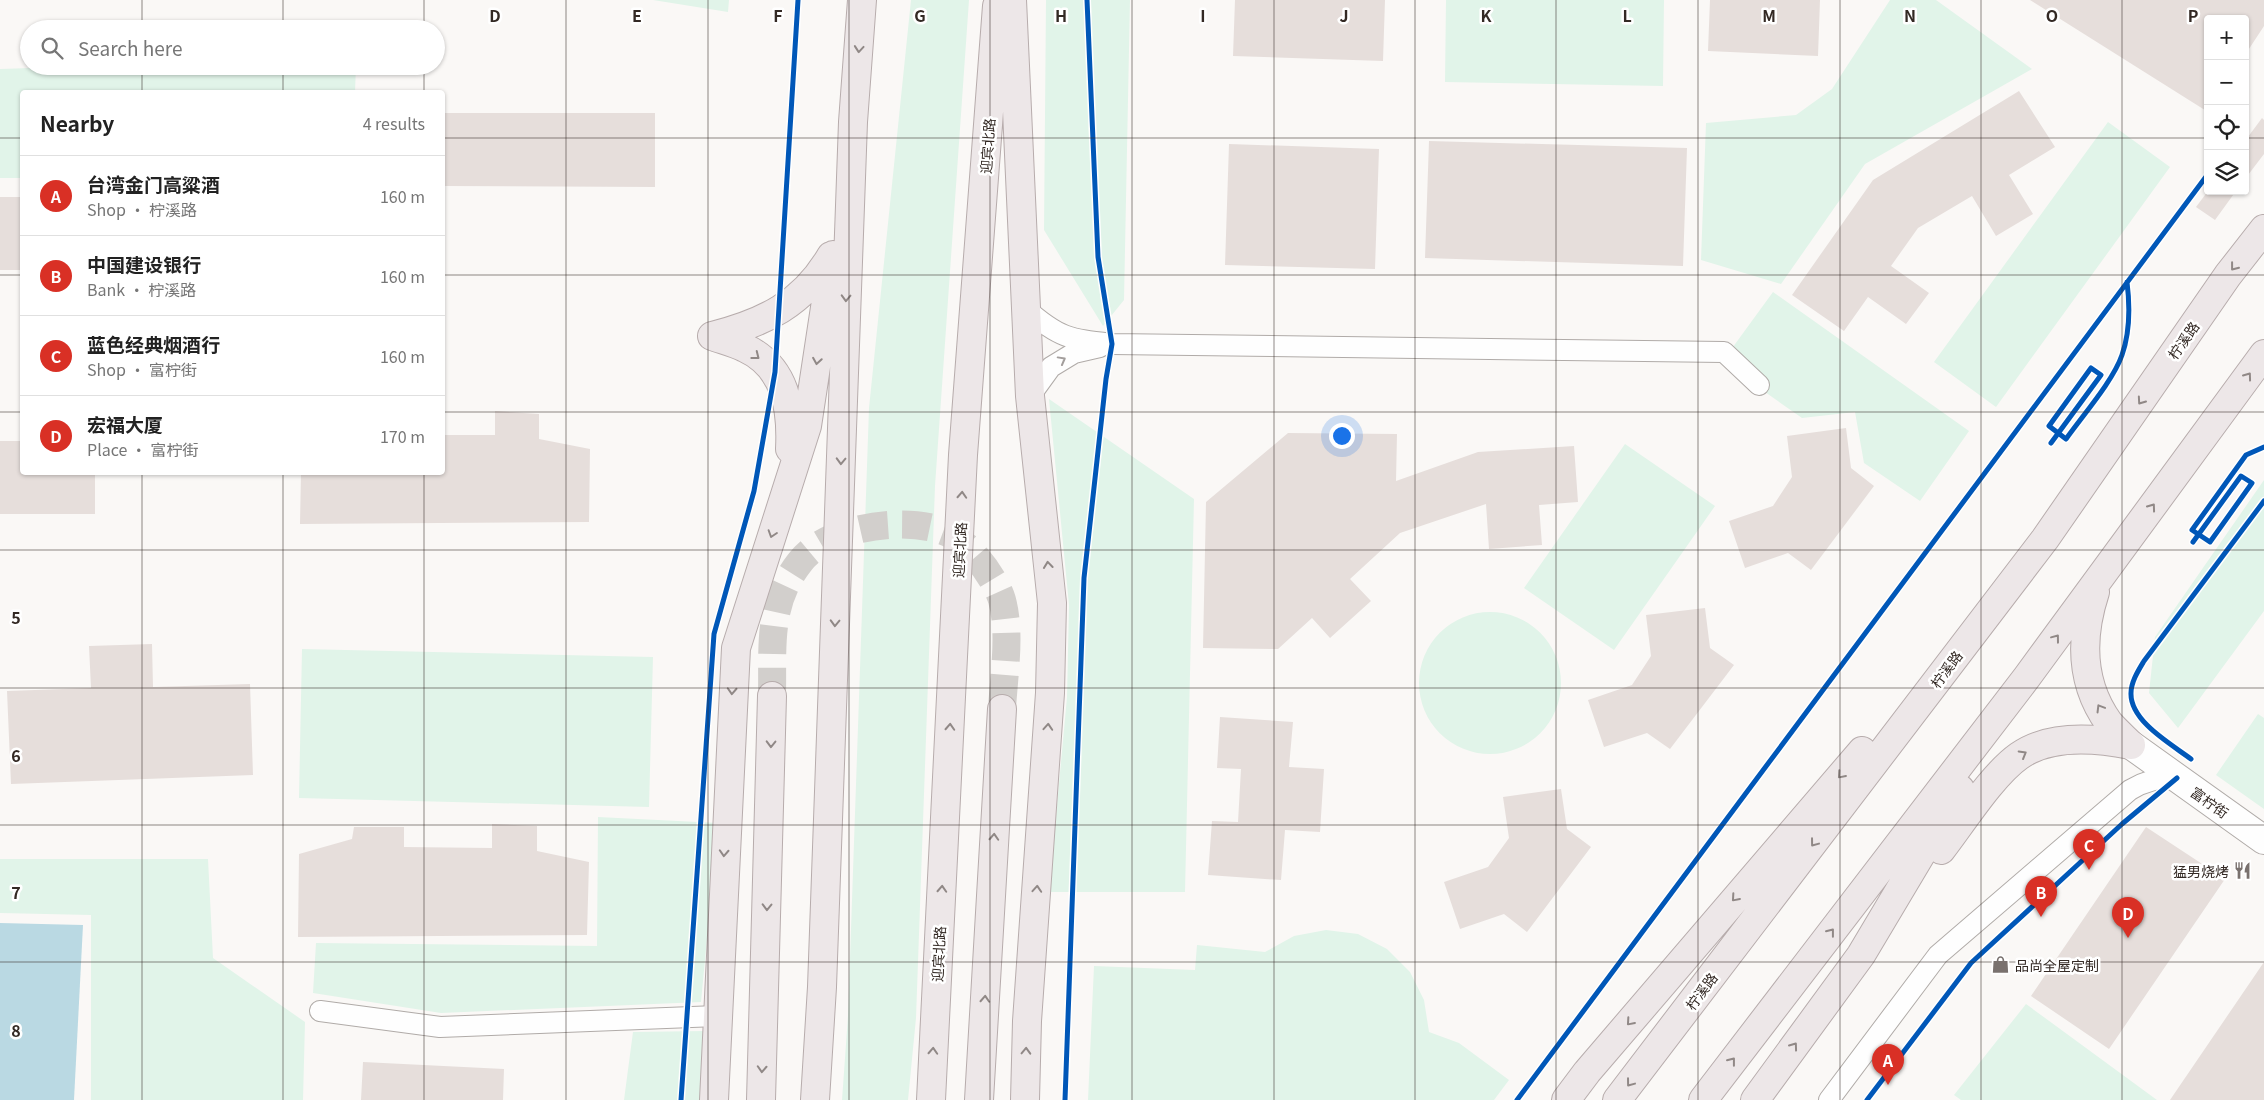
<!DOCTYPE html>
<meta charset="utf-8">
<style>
:root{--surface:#fff;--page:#f2f2f2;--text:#222;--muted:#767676;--line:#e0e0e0;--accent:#d93025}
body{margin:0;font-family:Georgia,"Noto Sans SC",serif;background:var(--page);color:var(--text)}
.controls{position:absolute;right:15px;top:15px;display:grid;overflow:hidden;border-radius:5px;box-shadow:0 1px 4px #0004}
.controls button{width:45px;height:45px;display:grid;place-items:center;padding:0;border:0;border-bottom:1px solid var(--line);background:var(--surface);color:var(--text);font:25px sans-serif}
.you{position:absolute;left:1341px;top:435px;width:18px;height:18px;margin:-12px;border:4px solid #fff;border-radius:50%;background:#1a73e8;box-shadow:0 0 0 8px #1a73e833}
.badge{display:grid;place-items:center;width:32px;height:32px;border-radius:50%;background:var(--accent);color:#fff;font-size:16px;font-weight:700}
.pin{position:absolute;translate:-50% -41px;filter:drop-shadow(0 1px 2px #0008)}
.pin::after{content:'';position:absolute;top:26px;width:18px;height:15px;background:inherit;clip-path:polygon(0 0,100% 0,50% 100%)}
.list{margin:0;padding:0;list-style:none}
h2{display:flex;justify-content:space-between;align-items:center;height:65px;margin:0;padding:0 20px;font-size:21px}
h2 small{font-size:16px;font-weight:400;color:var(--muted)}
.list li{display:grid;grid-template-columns:32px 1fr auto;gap:15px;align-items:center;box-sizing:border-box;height:80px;padding:0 20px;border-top:1px solid var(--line)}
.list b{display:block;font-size:19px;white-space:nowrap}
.list p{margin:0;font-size:16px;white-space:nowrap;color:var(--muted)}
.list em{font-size:16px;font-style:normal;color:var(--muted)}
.icon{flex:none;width:28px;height:28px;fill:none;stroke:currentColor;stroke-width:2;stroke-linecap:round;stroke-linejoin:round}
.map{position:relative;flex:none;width:2264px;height:1100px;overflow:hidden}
.search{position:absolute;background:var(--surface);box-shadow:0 1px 4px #0004;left:20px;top:20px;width:425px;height:55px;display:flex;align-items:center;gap:12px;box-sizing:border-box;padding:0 18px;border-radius:28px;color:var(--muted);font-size:19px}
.panel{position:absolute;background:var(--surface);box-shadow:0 1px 4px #0004;left:20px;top:90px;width:425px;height:385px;border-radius:5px}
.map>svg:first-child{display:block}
.green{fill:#e1f4e9}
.water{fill:#bad9e3}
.building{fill:#e6dedb}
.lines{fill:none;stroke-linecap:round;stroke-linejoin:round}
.primary-tunnel{stroke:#d2cfcc;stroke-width:28;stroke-dasharray:28 14;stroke-linecap:butt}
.lane-casing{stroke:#b0aba8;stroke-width:22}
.street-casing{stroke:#b0aba8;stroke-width:30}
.primary-casing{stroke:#b7acac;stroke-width:30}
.lane{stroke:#fefefe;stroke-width:20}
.street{stroke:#fefefe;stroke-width:28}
.primary{stroke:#ede7e8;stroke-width:28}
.cycleway-casing{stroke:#fff;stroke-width:8}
.cycleway{stroke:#0057b8;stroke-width:5}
.oneway{stroke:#908886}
.oneway2{stroke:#a39e9c}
.grid{fill:none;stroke:#332924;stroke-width:1;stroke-opacity:0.55}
.labels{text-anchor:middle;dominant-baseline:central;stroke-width:5;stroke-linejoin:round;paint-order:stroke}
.street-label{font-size:14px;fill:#332924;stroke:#fff}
.poi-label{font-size:14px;fill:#332924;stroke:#fff;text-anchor:end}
.grid-label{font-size:16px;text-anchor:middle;font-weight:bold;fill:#332924;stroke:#fff;stroke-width:5;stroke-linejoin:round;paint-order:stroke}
</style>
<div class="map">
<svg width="2264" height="1100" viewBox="0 0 2264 1100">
<rect width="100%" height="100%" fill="#faf8f6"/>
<!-- green -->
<path class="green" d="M653 0H729L728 12Z
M911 0H969L935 486 916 1018 908 1100H842L848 1016 869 408Z
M1046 0H1130L1124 300 1103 326 1044 230Z
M1446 0H1664L1663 86 1445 82Z
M1890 0H1936L2032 69 1865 164 1781 284 1701 260 1706 123 1796 115 1832 89Z
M91 66H356L355 92H22V178H0V69Z
M2108 122 2170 167 1996 407 1934 362Z
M1773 292 1969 431 1920 501 1864 463 1855 412 1802 418 1722 362Z
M1049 399 1194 499 1185 892H1049L1067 697 1069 605Z
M1625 444 1715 506 1614 650 1524 588Z
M2264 480V611L2178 728 2149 693 2155 637Z
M1419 683a71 71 0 1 1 142 0a71 71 0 1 1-142 0Z
M302 649 653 657 649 807 299 798Z
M2258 714 2264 718V809L2216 775Z
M598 817 718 823 701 1002 441 1013 313 993 316 943 597 946Z
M0 859H208L213 958 305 1022 303 1100H91V915L0 913Z
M1326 930 1358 934 1387 949 1410 972 1424 1000 1429 1032 1459 1043 1509 1080 1494 1100H1088L1094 966 1195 970 1197 945 1265 952 1294 936Z
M2026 1004 2157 1100H1961L1954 1095Z
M704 1031 701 1100H624L633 1032Z"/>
<!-- water -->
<path class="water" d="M0 923 83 925 74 1100H0Z"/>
<!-- building -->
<path class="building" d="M1235 0H1385L1383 61 1233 56Z
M1710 0H1820L1818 56 1708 51Z
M2030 0H2264V26L2245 55V19H2208V112Z
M2019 91 2055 147 2009 175 2033 214 1996 236 1972 196 1918 228 1891 266 1929 293 1906 324 1868 297 1844 331 1792 295 1873 180Z
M442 113H655V187L442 186Z
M2262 118 2264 120V154L2245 179V141Z
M1429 141 1687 148 1683 266 1425 258Z
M1229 144 1379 149 1375 269 1225 265Z
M2208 191H2236L2215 220 2196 207Z
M0 197H22V270H0Z
M495 411 539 414V439L590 449 589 522 300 524 301 472H442V435H495Z
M1846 428 1851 468 1874 486 1811 570 1788 553 1745 568 1729 521 1773 506 1792 477 1787 436Z
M1288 433 1397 434 1396 481 1478 452 1574 446 1578 502 1539 505 1542 545 1489 549 1486 504 1400 533 1350 579 1371 601 1330 638 1312 618 1278 649 1203 648 1206 502Z
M0 441H22V472H95V514H0Z
M1705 608 1710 648 1734 665 1670 749 1647 733 1604 747 1588 700 1632 685 1651 656 1646 615Z
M152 644 153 687 250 684 253 775 11 784 7 691 91 688 89 646Z
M1220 717 1293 722 1289 767 1324 769 1320 832 1285 830 1281 880 1208 875 1212 821 1238 822 1241 769 1217 768Z
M1561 789 1567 829 1591 847 1527 932 1504 914 1460 929 1444 882 1488 867 1509 838 1503 797Z
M492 824 537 826V851L589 862 587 935 298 937 299 854 352 839 354 827H404V847L492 848Z
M2146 827 2225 879 2109 1049 2031 996Z
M2264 962V1100H2170Z
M363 1062 504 1069 503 1100H361Z"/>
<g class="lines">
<!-- primary-tunnel -->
<path class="primary-tunnel" d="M772 696C773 646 767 604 800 562 827 526 908 515 948 533 968 542 996 579 1002 600 1011 634 1004 673 1002 709"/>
<defs>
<path id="lane" d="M1026 309C1059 338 1069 339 1112 344L1724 352 1759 385
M1030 396 1051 367 1074 353 1100 347
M320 1011 440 1027 717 1016
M1829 1100 1938 955 2130 790C2145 781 2159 777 2177 778"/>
<path id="street" d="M2131 745 2264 840"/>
<path id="primary" d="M1012 0 1030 396 1052 603 1050 693 1027 1021 1025 1100
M712 336C723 340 735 343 745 348 786 367 792 409 790 449
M712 336C764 323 803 304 831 256
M2095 592C2080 638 2080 683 2109 723 2116 731 2124 738 2131 745
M1941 850C1962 823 1992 775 2019 756 2050 734 2096 738 2131 745
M714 1100 736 648 807 426 833 255
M761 1100 772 696
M815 1100 822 987 853 122 862 0
M931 1100 963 455 997 6
M979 1100 1002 709
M1566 1100 1587 1072 1862 751
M1617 1100 2045 539 2228 275 2264 229
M1703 1100 2027 677 2264 354
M1755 1100 1861 955 1960 789"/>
</defs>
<!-- lane casing -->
<use href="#lane" class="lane-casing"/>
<!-- street casing -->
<use href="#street" class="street-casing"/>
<!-- primary casing -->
<use href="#primary" class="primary-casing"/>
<!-- lane -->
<use href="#lane" class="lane"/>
<!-- street -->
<use href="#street" class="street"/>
<!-- primary -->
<use href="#primary" class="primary"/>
<defs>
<path id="cycleway" d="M2051 443 2101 375 2091 368 2049 426 2066 439C2083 415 2113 381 2122 355 2130 332 2130 306 2127 282
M2193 542 2241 476 2252 483 2210 542 2192 530 2246 455 2264 447
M2191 759C2171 744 2130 721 2131 693 2131 682 2138 671 2144 661L2264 501
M681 1100 714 634 754 491 775 372 798 0
M1065 1100 1084 578 1106 379 1112 344 1098 257 1087 0
M1517 1100 2208 174
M1867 1100 1971 963 2122 824 2177 778"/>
</defs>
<!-- cycleway casing -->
<use href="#cycleway" class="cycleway-casing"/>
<!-- cycleway -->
<use href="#cycleway" class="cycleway"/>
</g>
<!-- one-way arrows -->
<defs><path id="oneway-chevron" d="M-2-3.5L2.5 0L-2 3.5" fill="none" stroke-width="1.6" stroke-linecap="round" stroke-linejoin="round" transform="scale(1.25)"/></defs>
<g class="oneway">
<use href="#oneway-chevron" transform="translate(859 49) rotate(95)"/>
<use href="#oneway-chevron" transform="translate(2234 267) rotate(128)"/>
<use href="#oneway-chevron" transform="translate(846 298) rotate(92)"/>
<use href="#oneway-chevron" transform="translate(756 356) rotate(38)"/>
<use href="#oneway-chevron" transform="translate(817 361) rotate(99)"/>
<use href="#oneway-chevron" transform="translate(2248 376) rotate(-54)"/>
<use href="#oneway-chevron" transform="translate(2141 401) rotate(125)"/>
<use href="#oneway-chevron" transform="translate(841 461) rotate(92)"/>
<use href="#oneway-chevron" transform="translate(962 495) rotate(-87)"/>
<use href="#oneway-chevron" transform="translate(2152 507) rotate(-54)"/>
<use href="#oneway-chevron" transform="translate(772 534) rotate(108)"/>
<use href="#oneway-chevron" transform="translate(1048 565) rotate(-96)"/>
<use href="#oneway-chevron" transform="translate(835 623) rotate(92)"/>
<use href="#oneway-chevron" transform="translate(2056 638) rotate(-53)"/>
<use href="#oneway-chevron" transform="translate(732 691) rotate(93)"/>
<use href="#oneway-chevron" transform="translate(2100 708) rotate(-121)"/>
<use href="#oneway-chevron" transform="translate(950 727) rotate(-87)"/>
<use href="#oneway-chevron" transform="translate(1048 727) rotate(-86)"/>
<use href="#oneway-chevron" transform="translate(771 744) rotate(91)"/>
<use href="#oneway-chevron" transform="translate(2023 754) rotate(-30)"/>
<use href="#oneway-chevron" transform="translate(1841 775) rotate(131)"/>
<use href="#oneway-chevron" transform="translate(994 837) rotate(-87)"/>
<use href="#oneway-chevron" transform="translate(1814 843) rotate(127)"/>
<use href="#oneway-chevron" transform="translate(724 853) rotate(93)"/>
<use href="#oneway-chevron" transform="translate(942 889) rotate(-87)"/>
<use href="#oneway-chevron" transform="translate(1037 889) rotate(-86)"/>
<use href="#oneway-chevron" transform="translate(1735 898) rotate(131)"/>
<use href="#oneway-chevron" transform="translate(767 907) rotate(91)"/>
<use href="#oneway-chevron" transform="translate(1831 932) rotate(-52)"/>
<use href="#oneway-chevron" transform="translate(985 999) rotate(-87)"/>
<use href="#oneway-chevron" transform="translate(1630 1022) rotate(131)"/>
<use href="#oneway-chevron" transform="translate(1794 1046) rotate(-54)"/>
<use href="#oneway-chevron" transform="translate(933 1051) rotate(-87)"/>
<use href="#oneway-chevron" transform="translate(1026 1051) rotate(-88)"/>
<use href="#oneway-chevron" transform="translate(1732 1061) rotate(-52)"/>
<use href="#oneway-chevron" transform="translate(762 1069) rotate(93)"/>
<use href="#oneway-chevron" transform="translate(1630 1083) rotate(127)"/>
</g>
<use class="oneway2" href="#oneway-chevron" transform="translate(1062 360) rotate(-29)"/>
<!-- grid -->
<path class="grid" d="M142 0V29M283 0V29M424 0V29M566 0V1100M708 0V1100M849 0V1100M990 0V1100M1132 0V1100M1274 0V1100M1415 0V1100M1556 0V1100M1698 0V1100M1840 0V1100M1981 0V1100M2122 0V1100M142 66V92M283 66V92M424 66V92M0 138H22M442 138H2208M2245 138H2264M0 275H22M442 275H2264M0 412H22M442 412H2264M142 472V1100M283 472V1100M424 472V1100M0 550H2264M0 688H2264M0 825H2264M0 962H2264"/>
<!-- icons -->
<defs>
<symbol id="restaurant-bare" viewBox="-9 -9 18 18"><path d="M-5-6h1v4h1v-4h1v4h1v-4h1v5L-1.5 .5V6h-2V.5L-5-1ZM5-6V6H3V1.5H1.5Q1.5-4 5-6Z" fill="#79716e" stroke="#fff" stroke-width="2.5" paint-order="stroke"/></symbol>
<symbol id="shop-bare" viewBox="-9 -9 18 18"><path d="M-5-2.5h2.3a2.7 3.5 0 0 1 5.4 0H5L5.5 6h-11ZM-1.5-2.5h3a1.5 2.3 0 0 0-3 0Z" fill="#79716e" stroke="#fff" stroke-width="2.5" paint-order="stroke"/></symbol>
</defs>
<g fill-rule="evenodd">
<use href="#restaurant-bare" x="2230" y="858" width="25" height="25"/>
<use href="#shop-bare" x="1988" y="952" width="25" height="25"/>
</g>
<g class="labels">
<!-- street labels -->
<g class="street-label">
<text transform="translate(987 146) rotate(-86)">迎宾北路</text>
<text transform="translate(2183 340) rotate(-55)">柠溪路</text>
<text transform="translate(959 550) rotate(-87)">迎宾北路</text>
<text transform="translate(1946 669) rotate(-53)">柠溪路</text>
<text transform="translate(2210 802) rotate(35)">富柠街</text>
<text transform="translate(938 954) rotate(-87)">迎宾北路</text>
<text transform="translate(1701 991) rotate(-53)">柠溪路</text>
</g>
<!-- poi labels -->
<g class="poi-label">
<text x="2229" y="871">猛男烧烤</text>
<text x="2015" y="965" text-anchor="start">品尚全屋定制</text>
</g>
</g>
<g class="grid-label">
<text x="495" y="22">D</text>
<text x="637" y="22">E</text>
<text x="778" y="22">F</text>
<text x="920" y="22">G</text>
<text x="1061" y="22">H</text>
<text x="1203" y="22">I</text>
<text x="1344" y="22">J</text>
<text x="1486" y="22">K</text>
<text x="1627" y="22">L</text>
<text x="1769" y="22">M</text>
<text x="1910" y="22">N</text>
<text x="2052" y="22">O</text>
<text x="2193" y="22">P</text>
<text x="16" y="624">5</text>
<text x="16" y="762">6</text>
<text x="16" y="899">7</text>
<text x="16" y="1037">8</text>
</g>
</svg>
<div class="controls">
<button>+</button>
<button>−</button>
<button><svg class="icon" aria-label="locate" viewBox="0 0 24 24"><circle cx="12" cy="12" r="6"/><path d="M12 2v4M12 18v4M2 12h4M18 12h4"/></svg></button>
<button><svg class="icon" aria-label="layers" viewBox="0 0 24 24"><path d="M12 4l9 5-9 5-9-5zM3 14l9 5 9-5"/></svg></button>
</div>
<div class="you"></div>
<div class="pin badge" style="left:1888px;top:1085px">A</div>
<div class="pin badge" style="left:2041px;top:917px">B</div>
<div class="pin badge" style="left:2089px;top:870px">C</div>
<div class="pin badge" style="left:2128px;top:938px">D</div>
<div class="search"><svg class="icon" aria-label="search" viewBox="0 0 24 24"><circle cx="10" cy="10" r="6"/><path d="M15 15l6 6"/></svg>Search here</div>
<section class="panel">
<h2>Nearby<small>4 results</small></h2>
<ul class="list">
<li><span class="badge">A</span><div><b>台湾金门高粱酒</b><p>Shop · 柠溪路</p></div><em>160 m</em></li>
<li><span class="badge">B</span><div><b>中国建设银行</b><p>Bank · 柠溪路</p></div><em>160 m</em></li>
<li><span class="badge">C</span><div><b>蓝色经典烟酒行</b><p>Shop · 富柠街</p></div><em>160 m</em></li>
<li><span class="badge">D</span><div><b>宏福大厦</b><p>Place · 富柠街</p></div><em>170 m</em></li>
</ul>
</section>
</div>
